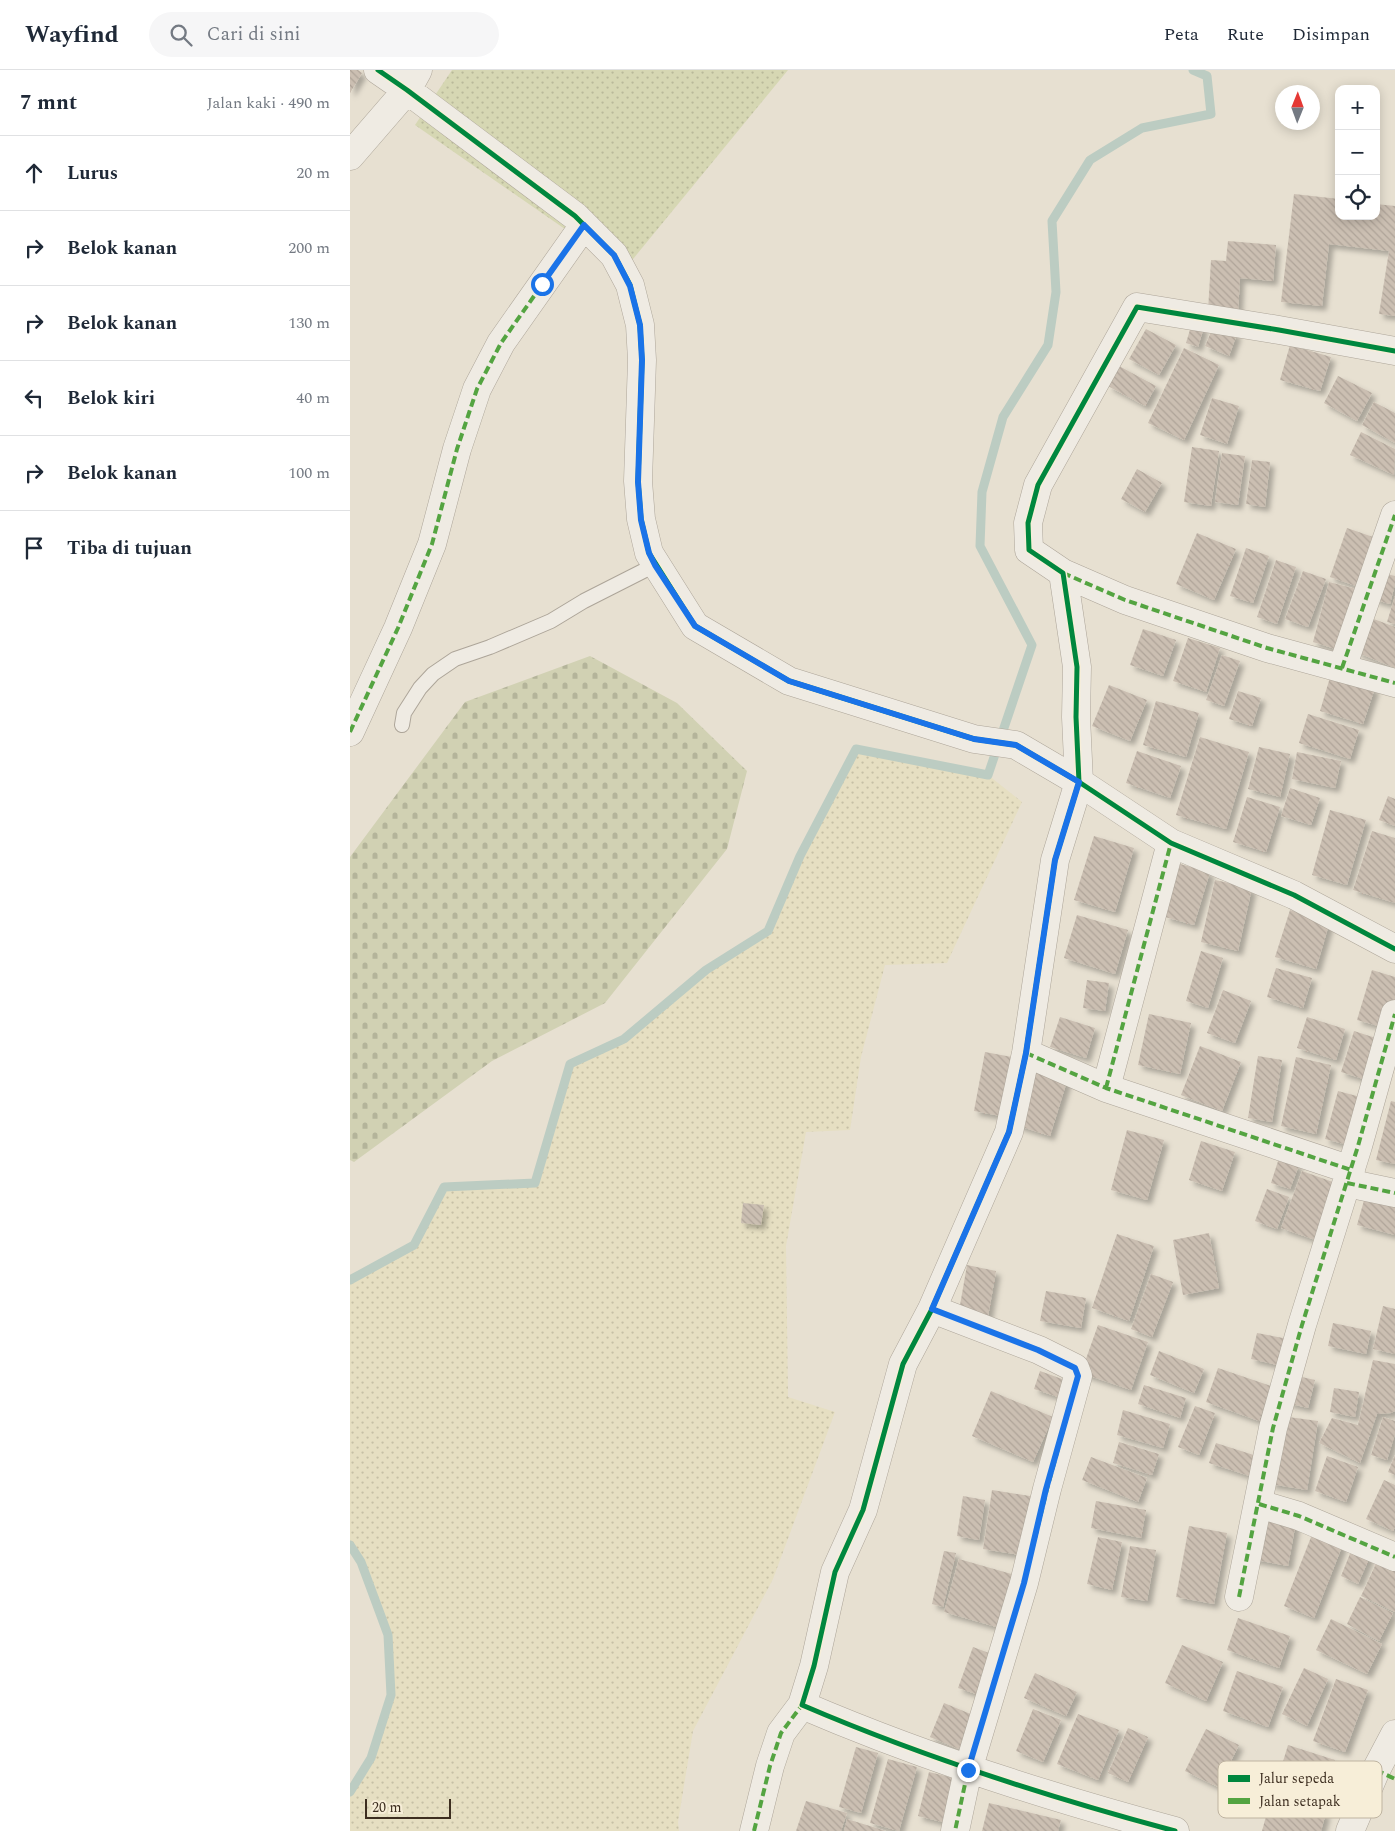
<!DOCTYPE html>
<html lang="id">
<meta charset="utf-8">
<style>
:root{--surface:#fff;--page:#f6f6f7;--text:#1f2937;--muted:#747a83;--line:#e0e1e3}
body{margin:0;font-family:Spectral,serif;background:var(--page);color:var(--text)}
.controls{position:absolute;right:15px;top:15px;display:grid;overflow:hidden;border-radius:10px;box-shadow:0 2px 12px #0003}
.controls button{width:45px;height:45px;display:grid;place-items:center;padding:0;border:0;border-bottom:1px solid var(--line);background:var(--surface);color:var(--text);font:25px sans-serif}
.compass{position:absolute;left:925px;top:15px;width:45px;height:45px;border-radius:50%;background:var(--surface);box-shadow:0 2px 12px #0003;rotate:1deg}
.scale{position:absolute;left:15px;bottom:12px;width:86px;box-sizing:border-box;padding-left:5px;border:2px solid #3d2e20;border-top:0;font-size:14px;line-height:18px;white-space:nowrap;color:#3d2e20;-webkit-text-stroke:4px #f7eed8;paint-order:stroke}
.stop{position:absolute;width:15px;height:15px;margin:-11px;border:4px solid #1a73e8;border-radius:50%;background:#fff}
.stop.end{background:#1a73e8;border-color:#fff;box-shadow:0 1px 5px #0008}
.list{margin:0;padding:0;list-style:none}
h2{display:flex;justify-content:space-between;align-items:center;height:65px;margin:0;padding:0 20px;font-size:21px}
h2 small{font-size:16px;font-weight:400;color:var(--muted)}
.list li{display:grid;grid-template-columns:32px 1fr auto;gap:15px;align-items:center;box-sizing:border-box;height:75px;padding:0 20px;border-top:1px solid var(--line)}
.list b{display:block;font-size:19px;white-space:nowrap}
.list em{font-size:16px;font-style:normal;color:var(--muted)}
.icon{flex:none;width:28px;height:28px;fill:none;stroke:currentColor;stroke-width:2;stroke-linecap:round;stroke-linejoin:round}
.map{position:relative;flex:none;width:1045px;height:1761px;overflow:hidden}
header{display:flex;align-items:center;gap:30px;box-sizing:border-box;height:70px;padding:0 25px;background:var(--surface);border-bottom:1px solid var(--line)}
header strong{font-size:24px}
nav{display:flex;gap:28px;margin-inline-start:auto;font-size:18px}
.search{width:350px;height:45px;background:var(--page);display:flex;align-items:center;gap:12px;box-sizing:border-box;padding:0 18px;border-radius:28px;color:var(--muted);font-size:19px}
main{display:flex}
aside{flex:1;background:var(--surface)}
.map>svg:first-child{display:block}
.farmland{fill:url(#farmland-dots)}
.grass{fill:url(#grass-dots)}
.cemetery{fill:url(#cemetery-stones)}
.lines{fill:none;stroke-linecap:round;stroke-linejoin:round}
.stream{stroke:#bcccc2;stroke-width:9}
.building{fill:url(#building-back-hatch);filter:url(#shadow)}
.lane-casing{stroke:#ada599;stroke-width:16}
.street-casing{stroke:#ada599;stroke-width:29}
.lane{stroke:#efebe3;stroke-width:14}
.street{stroke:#efebe3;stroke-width:28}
.quiet{stroke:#54a441;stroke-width:4;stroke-dasharray:8 4;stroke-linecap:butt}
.cycleway-casing{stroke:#f7eed8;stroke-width:8}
.cycleway{stroke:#00873e;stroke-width:5}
.route{stroke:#1a73e8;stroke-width:6}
.key{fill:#f7eed8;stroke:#bfb4a1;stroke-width:1}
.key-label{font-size:14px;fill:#3d2e20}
</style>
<header>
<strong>Wayfind</strong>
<div class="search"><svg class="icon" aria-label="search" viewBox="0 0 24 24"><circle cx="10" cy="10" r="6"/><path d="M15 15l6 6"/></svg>Cari di sini</div>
<nav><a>Peta</a><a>Rute</a><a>Disimpan</a></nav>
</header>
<main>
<aside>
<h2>7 mnt<small>Jalan kaki · 490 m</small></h2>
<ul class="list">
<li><svg class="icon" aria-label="ahead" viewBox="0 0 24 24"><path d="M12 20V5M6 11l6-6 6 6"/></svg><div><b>Lurus</b></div><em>20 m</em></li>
<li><svg class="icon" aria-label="right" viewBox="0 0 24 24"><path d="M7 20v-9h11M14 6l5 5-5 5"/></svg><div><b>Belok kanan</b></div><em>200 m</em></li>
<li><svg class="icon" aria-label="right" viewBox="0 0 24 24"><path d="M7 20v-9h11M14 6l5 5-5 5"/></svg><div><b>Belok kanan</b></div><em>130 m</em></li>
<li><svg class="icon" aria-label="left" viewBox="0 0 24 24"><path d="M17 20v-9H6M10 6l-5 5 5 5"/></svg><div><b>Belok kiri</b></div><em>40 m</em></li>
<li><svg class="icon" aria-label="right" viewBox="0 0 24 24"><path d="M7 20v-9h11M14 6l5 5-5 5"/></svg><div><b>Belok kanan</b></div><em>100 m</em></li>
<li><svg class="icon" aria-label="arrive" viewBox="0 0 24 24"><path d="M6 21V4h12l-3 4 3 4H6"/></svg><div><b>Tiba di tujuan</b></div></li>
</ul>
</aside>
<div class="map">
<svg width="1045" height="1761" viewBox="0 0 1045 1761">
<defs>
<pattern id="farmland-dots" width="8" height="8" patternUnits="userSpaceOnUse" patternTransform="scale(1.25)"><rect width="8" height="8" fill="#e6dfc2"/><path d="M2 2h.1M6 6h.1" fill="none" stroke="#c6c0a6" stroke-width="1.8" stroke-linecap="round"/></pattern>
<pattern id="grass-dots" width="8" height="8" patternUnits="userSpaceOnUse" patternTransform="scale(1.25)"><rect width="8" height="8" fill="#d6d7b3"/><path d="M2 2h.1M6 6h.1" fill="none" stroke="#b9b99a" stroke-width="1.8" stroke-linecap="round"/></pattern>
<pattern id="cemetery-stones" width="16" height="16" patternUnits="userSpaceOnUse" patternTransform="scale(1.25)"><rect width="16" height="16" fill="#d1d1b3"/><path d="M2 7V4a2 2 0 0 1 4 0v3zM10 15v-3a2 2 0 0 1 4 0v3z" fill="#b4b49a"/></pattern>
<pattern id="building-back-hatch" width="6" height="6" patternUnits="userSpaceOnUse" patternTransform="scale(1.25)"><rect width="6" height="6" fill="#cbbfb2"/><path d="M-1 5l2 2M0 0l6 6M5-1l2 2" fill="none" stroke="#afa499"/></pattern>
<filter id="shadow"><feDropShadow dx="4.5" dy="4.5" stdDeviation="2.5" flood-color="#0004"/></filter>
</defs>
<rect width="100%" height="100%" fill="#e7e0d1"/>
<!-- farmland -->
<path class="farmland" d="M506 679 638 705 672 732 597 893 535 895 511 987 500 1060 456 1062 436 1176 438 1327 485 1342 423 1509 343 1661 328 1752 329 1761H0V1722L21 1688 41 1625 38 1565 11 1492 0 1475V1210L64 1175 94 1117 185 1113 220 994 274 969 356 900 418 861 450 786Z"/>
<!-- grass -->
<path class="grass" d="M102 0H438L274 200 65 55Z"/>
<!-- cemetery -->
<path class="cemetery" d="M240 586 327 633 397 701 377 779 255 933 142 991 4 1092 0 1090V787L115 632Z"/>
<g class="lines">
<!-- stream -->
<path class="stream" d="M0 1210 64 1175 94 1117 185 1113 220 994 274 969 356 900 418 861 450 786 506 679 638 705 682 575 630 476 632 422 653 347 698 275 706 222 702 151 740 90 792 58 861 44 857 6 843 0
M0 1475 11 1492 38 1565 41 1625 21 1688 0 1722"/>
</g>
<!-- building -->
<path class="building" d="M0 0H8L12 3 0 23Z
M944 124 989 129V146H1026V134L1045 136V246L1029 244 1039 181 979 174 972 236 931 232Z
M878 171 926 175 923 211 890 208 888 243 858 241 861 190 876 191Z
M842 253 854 257 848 277 836 273Z
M864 255 887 264 879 286 855 276Z
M796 259 826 275 809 305 779 289Z
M940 275 981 287 970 321 930 310Z
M834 278 869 295 834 370 798 353Z
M769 296 806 316 795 336 758 316Z
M988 306 1022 323 1007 351 974 333Z
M862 328 889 336 877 374 850 365Z
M1024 332 1045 343V373L1012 355Z
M1011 362 1045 379 1044 405 1000 385Z
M842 377 869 381 861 436 834 432Z
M872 383 895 386 888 435 865 432Z
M902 390 920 392 915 437 896 434Z
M787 399 812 413 795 442 771 429Z
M997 458 1023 467 1006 516 980 507Z
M847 463 886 479 864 530 826 514Z
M896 478 919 486 903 533 880 526Z
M926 490 946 497 927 554 907 547Z
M953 501 976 509 958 557 935 549Z
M1029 502 1045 506V514L1040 534 1023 529Z
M979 512 1010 520 992 581 963 572Z
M1045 526V554L1037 552Z
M1021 548 1045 557V598L1006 582Z
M793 559 826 570 813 606 780 595Z
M838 568 870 578 856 622 823 611Z
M872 585 890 591 874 636 856 630Z
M981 604 1025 618 1013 654 970 641Z
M759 615 797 630 780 671 742 656Z
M888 621 911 628 902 656 879 649Z
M806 631 849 643 836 687 793 675Z
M958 644 1009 660 1000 689 949 673Z
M850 667 899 682 876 759 826 745Z
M909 677 940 684 930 727 898 719Z
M787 681 831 696 820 728 776 713Z
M947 682 991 691 985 718 942 709Z
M940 718 970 728 961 755 931 746Z
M1038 726 1045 729V756L1029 750Z
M897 727 930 737 916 782 883 772Z
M980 740 1016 750 997 815 962 805Z
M1022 761 1045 768V833L1003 820Z
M744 766 784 778 765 842 724 830Z
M830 794 860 802 844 855 815 847Z
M865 810 902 818 888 881 851 872Z
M940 840 980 851 966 899 925 887Z
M727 845 778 860 765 904 714 888Z
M851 881 873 888 858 938 836 931Z
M926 898 962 908 953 938 917 927Z
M1022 900 1045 907V939L1039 959 1007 950Z
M737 910 759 913 755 941 733 938Z
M873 920 901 931 885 973 857 963Z
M799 944 841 953 830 1004 788 995Z
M710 947 745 958 736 988 700 977Z
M957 947 995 959 986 990 947 978Z
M1004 961 1035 971 1023 1012 991 1002Z
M850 976 891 992 872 1041 831 1025Z
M635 982 667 988 656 1047 624 1041Z
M908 986 932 990 922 1052 898 1048Z
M946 987 981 995 966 1064 931 1056Z
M684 997 718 1008 700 1066 666 1055Z
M988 1021 1018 1029 1005 1077 975 1069Z
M1041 1031 1045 1032V1094L1026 1090Z
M777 1060 814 1070 797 1130 761 1120Z
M851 1071 885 1082 872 1121 839 1110Z
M929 1088 949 1095 940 1119 921 1113Z
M952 1101 994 1116 974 1173 931 1158Z
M917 1119 939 1127 927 1159 905 1151Z
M1017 1120 1045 1128V1165L1007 1155Z
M393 1133 414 1135 411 1155 391 1153Z
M859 1163 869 1218 833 1225 823 1170Z
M767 1164 804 1176 779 1251 742 1238Z
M617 1195 646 1201 638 1247 609 1241Z
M801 1204 823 1212 802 1267 781 1259Z
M696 1221 736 1228 731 1258 690 1251Z
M1033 1236 1045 1239V1284L1023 1279Z
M983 1253 1021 1261 1016 1284 978 1276Z
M748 1255 798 1272 781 1320 731 1303Z
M907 1263 938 1269 932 1296 901 1289Z
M809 1281 854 1299 844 1323 800 1305Z
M1023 1290 1045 1294V1341L1041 1343 1027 1344 1010 1393 969 1373 982 1348 1008 1355Z
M868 1298 921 1316 909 1351 856 1332Z
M690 1301 723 1313 717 1330 684 1319Z
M943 1305 965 1310 958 1338 937 1333Z
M794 1315 836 1328 830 1348 788 1334Z
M984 1318 1009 1322 1005 1347 980 1342Z
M641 1321 703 1347 683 1392 622 1366Z
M845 1336 865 1343 849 1385 828 1377Z
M773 1340 820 1354 813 1378 767 1365Z
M931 1346 968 1351 957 1420 920 1414Z
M1033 1347 1045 1351V1364L1037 1390 1021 1385Z
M769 1372 809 1384 802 1405 763 1393Z
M866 1373 913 1388 906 1408 859 1393Z
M1045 1385V1405L1038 1402Z
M977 1386 1008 1397 996 1432 965 1421Z
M741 1387 797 1408 788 1432 732 1410Z
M1034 1410 1045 1415V1457L1043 1461 1016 1449Z
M642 1420 686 1427 676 1486 633 1479Z
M613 1426 635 1430 629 1470 607 1466Z
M746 1431 796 1440 791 1468 741 1458Z
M910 1440 947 1447 938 1496 901 1489Z
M839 1456 877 1463 864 1534 826 1527Z
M963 1462 993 1474 964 1548 934 1536Z
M748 1467 772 1472 762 1520 737 1514Z
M780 1476 806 1480 797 1531 771 1527Z
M1003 1476 1021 1484 1008 1514 991 1506Z
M594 1481 606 1483 593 1537 582 1534Z
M1030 1485 1045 1492V1542L1011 1526Z
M609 1489 665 1505 650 1558 594 1542Z
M1010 1527 1043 1543 1029 1571 997 1554Z
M888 1548 940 1566 929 1598 877 1580Z
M981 1549 1032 1574 1017 1604 966 1580Z
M832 1575 873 1592 856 1631 815 1613Z
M623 1577 647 1586 632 1626 608 1618Z
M954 1598 978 1609 957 1656 932 1644Z
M887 1601 933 1617 918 1657 873 1641Z
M685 1603 727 1622 716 1646 674 1628Z
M986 1609 1018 1620 995 1682 963 1671Z
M594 1633 623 1645 609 1679 580 1667Z
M683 1639 711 1650 693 1692 666 1681Z
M728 1644 769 1660 748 1710 707 1694Z
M778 1658 798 1667 778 1712 758 1703Z
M856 1659 889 1675 868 1717 835 1701Z
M938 1675 985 1690 971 1733 925 1718Z
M506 1677 528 1683 511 1743 489 1737Z
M538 1689 567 1697 549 1761 520 1753Z
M579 1702 608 1709 596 1753 568 1746Z
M921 1728 976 1743 971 1761H912Z
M456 1731 497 1743 491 1761H446Z
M639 1733 711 1750 708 1761H632Z
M497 1749 536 1761H494Z"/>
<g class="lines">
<defs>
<path id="lane" d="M52 655 54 643 70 618 83 604 105 589 140 577 201 551 234 531 305 495"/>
<path id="street" d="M28 0 57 20 225 146 264 185 280 215 290 255 292 290 288 411 291 449 299 483 345 556 439 611 624 669 666 675 729 712 821 773 944 825 1045 879
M0 86 57 20 68 0
M713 503 775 530 917 578 1045 613
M992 598 1045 445
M0 662 48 558 82 474 107 379 127 319 151 273 234 155
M676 983 756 1018 1001 1100
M756 1018 821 773
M997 1113 1045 1123
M582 1239 689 1280 725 1298 728 1306 697 1419 674 1513 618 1700 605 1761
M909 1434 949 1446 1045 1487
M889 1527 923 1358 952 1255 1008 1076 1045 944
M404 1761 420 1696 431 1663 452 1635
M825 1761C698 1727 573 1687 452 1635L464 1596 485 1502 513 1440 553 1294 582 1239 659 1062 676 983 705 790 729 712 726 647 727 597 713 503 679 480 678 453 688 415 787 237 929 260 1045 281
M1000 1761 1026 1700 1045 1664"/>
</defs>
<!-- lane casing -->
<use href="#lane" class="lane-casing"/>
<!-- street casing -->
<use href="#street" class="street-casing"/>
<!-- lane -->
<use href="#lane" class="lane"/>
<!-- street -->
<use href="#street" class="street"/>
<!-- quiet -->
<path class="quiet" d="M713 503 775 530 917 578 1045 613
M992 598 1045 445
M0 662 48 558 82 474 107 379 127 319 151 273 234 155
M676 983 756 1018 1001 1100
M756 1018 821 773
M997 1113 1045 1123
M582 1239 689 1280 725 1298 728 1306 697 1419 674 1513 618 1700 605 1761
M909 1434 949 1446 1045 1487
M889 1527 923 1358 952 1255 1008 1076 1045 944
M1026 1700 1045 1709
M404 1761 420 1696 431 1663 452 1635"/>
<defs>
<path id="cycleway" d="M28 0 57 20 225 146 264 185 280 215 290 255 292 290 288 411 291 449 299 483 345 556 439 611 624 669 666 675 729 712 821 773 944 825 1045 879
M825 1761C698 1727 573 1687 452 1635L464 1596 485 1502 513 1440 553 1294 582 1239 659 1062 676 983 705 790 729 712 726 647 727 597 713 503 679 480 678 453 688 415 787 237 929 260 1045 281"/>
</defs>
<!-- cycleway casing -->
<use href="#cycleway" class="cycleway-casing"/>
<!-- cycleway -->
<use href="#cycleway" class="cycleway"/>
</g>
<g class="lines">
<!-- route -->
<path class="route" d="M192 214 234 155 264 185 280 216 290 255 292 290 288 412 291 450 299 483 305 495 345 556 439 611 624 669 666 675 729 712 705 790 676 983 659 1062 582 1239 688 1280 725 1298 728 1306 696 1419 674 1513 618 1700"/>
</g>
<!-- legend -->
<rect x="868" y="1691" width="164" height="57" rx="8" class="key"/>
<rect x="878" y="1705" width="22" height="7" fill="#00873e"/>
<rect x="878" y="1728" width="22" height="6" fill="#54a441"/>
<g class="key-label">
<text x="909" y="1713">Jalur sepeda</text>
<text x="909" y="1736">Jalan setapak</text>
</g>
</svg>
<div class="controls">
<button>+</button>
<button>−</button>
<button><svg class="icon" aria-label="locate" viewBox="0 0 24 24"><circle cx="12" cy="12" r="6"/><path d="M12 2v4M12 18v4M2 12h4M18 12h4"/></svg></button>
</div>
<svg class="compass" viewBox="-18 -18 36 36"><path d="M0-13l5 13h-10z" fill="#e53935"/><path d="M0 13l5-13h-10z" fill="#747a83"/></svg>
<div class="scale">20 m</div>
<div class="stop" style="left:192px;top:214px"></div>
<div class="stop end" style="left:618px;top:1700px"></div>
</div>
</main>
